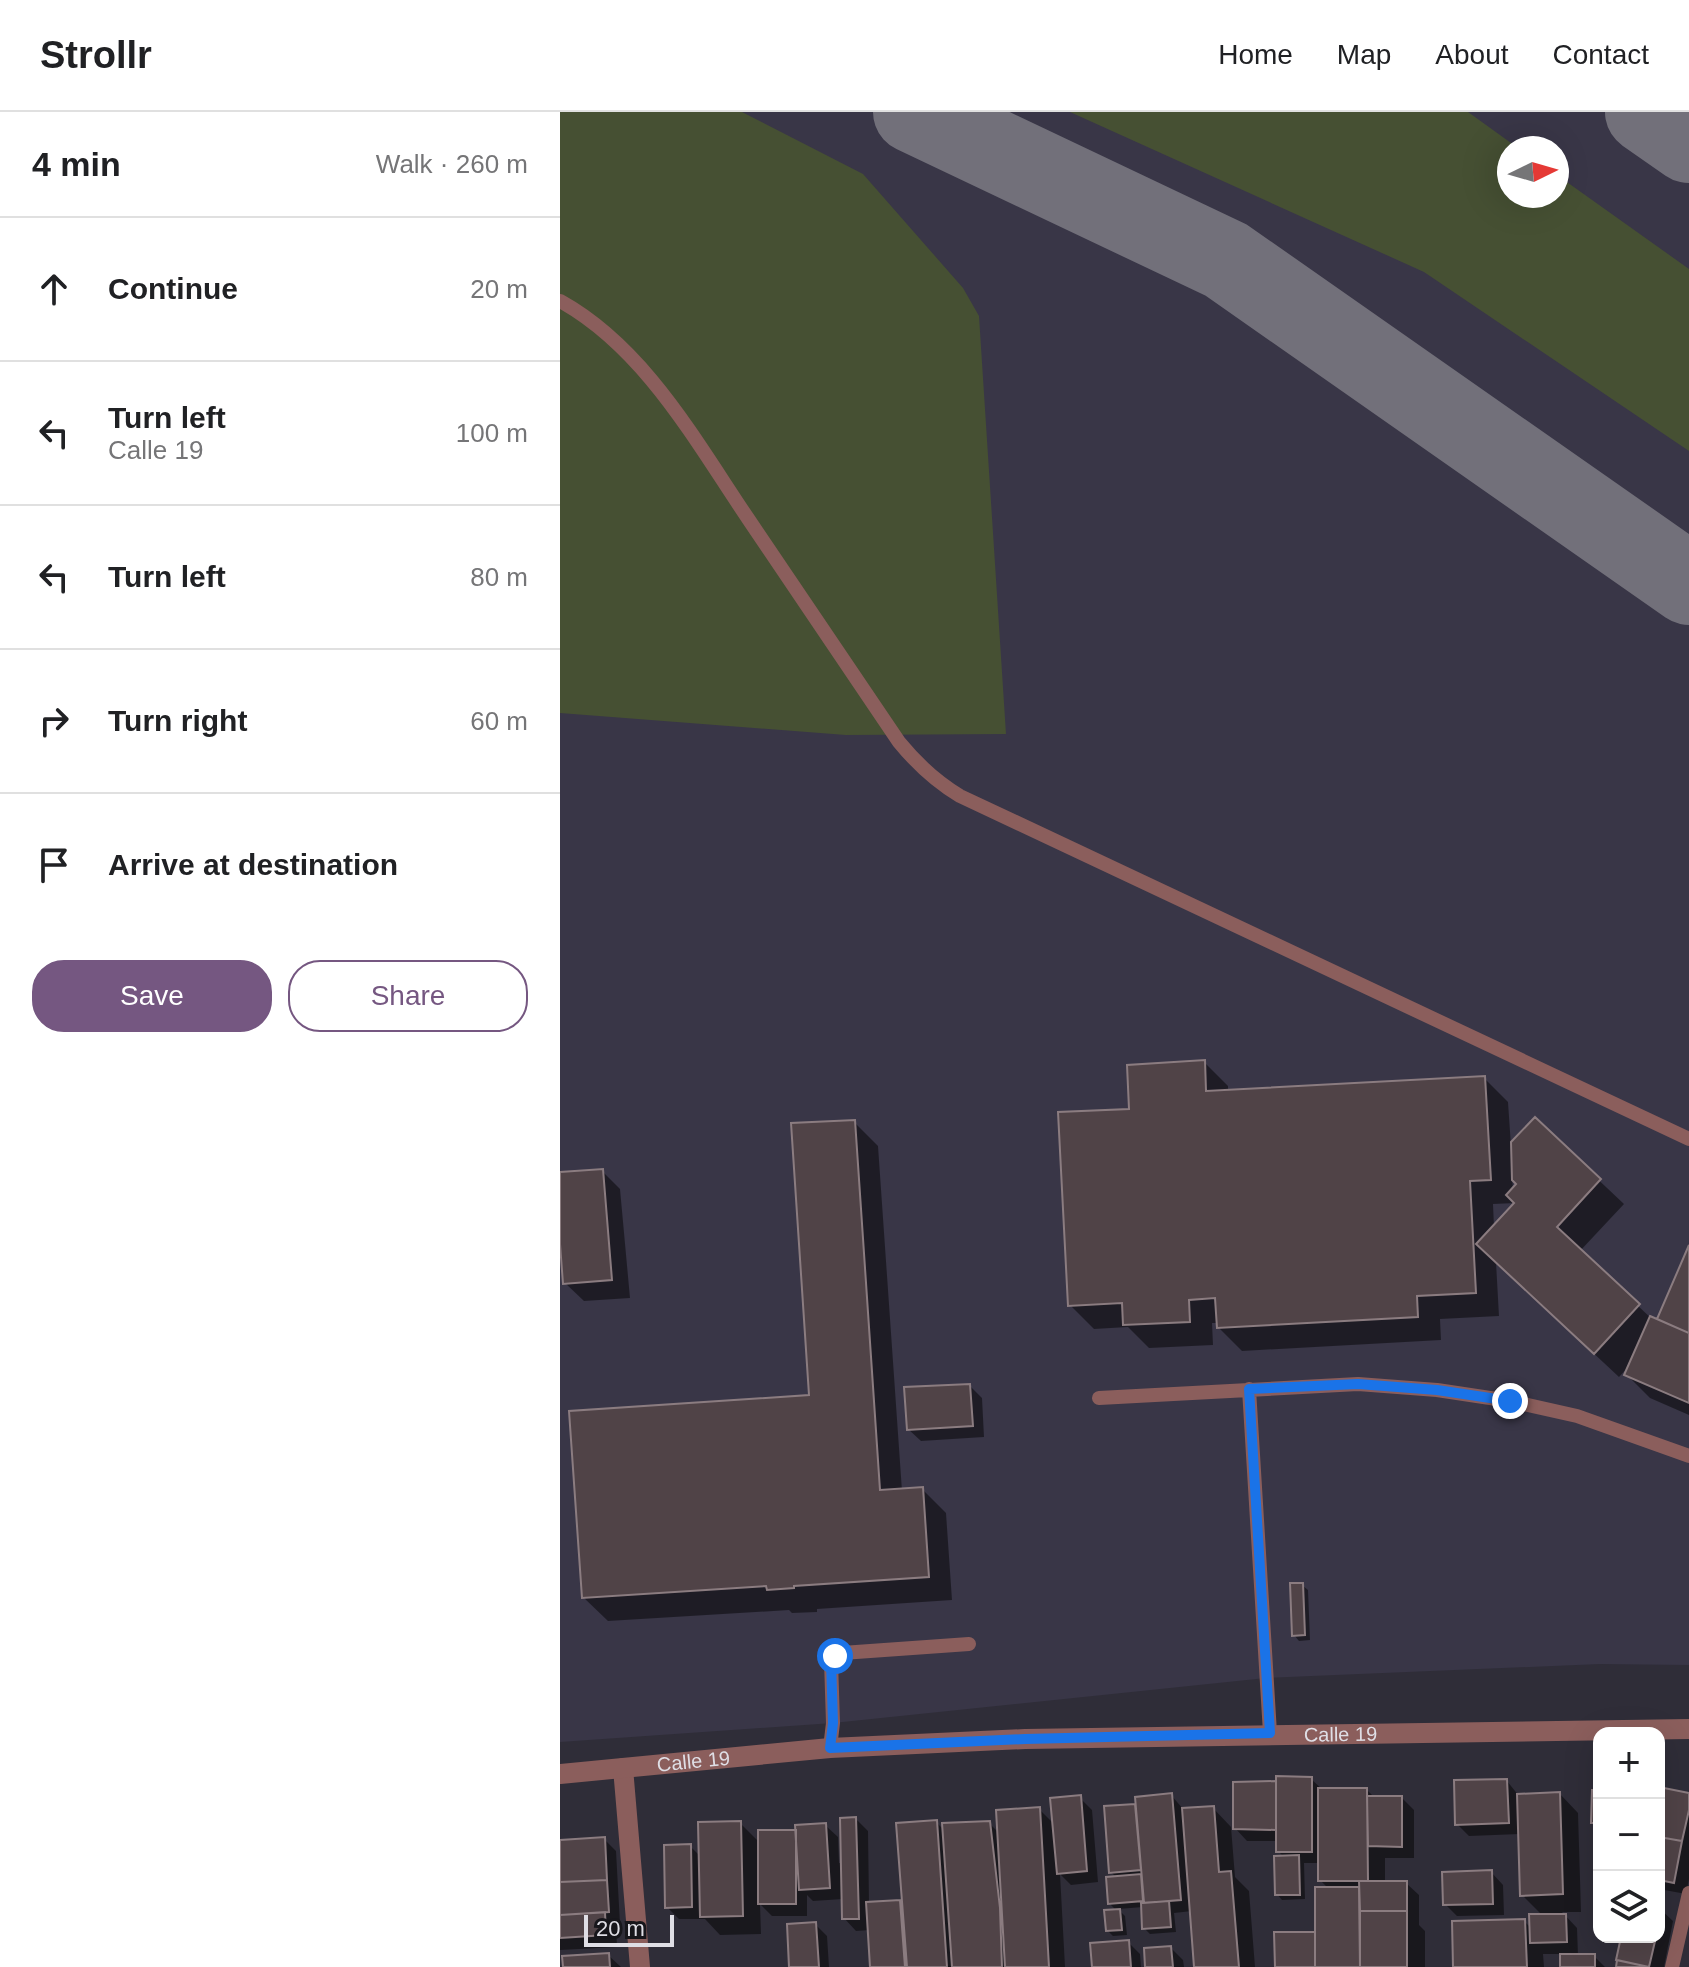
<!DOCTYPE html>
<meta charset="utf-8">
<style>
:root{--surface:#fff;--page:#f2f2f2;--text:#202124;--muted:#757577;--line:#e0e0e0;--accent:#755781}
body{margin:0;font-family:Helvetica,sans-serif;background:var(--page);color:var(--text)}
.controls{position:absolute;right:24px;bottom:24px;display:grid;overflow:hidden;border-radius:16px;box-shadow:0 8px 32px #0002}
.controls button{width:72px;height:72px;display:grid;place-items:center;padding:0;border:0;border-bottom:2px solid var(--line);background:var(--surface);color:var(--text);font:40px sans-serif}
.compass{position:absolute;left:937px;top:24px;width:72px;height:72px;border-radius:50%;background:var(--surface);box-shadow:0 8px 32px #0002;rotate:85deg}
.scale{position:absolute;left:24px;bottom:20px;width:90px;box-sizing:border-box;padding-left:8px;border:4px solid #dfdee5;border-top:0;font-size:22px;line-height:28px;white-space:nowrap;color:#dfdee5;-webkit-text-stroke:6px #17161b;paint-order:stroke}
.stop{position:absolute;width:24px;height:24px;margin:-18px;border:6px solid #1a73e8;border-radius:50%;background:#fff}
.stop.end{background:#1a73e8;border-color:#fff;box-shadow:0 2px 8px #0008}
.list{margin:0;padding:0;list-style:none}
h2{display:flex;justify-content:space-between;align-items:center;height:104px;margin:0;padding:0 32px;font-size:34px}
h2 small{font-size:26px;font-weight:400;color:var(--muted)}
.list li{display:grid;grid-template-columns:52px 1fr auto;gap:24px;align-items:center;box-sizing:border-box;height:144px;padding:0 32px;border-top:2px solid var(--line)}
.list b{display:block;font-size:30px;white-space:nowrap}
.list p{margin:0;font-size:26px;white-space:nowrap;color:var(--muted)}
.list em{font-size:26px;font-style:normal;color:var(--muted)}
.actions{display:flex;gap:16px;padding:24px 32px}
.actions a{flex:1;padding:18px 0;border:2px solid var(--accent);border-radius:32px;text-align:center;font-size:28px;color:var(--accent)}
.actions .main{background:var(--accent);color:#fff}
.icon{flex:none;width:44px;height:44px;fill:none;stroke:currentColor;stroke-width:2;stroke-linecap:round;stroke-linejoin:round}
.map{position:relative;flex:none;width:1129px;height:1855px;overflow:hidden}
header{display:flex;align-items:center;gap:48px;box-sizing:border-box;height:112px;padding:0 40px;background:var(--surface);border-bottom:2px solid var(--line)}
header strong{font-size:38px}
nav{display:flex;gap:44px;margin-inline-start:auto;font-size:28px}
main{display:flex}
aside{flex:1;background:var(--surface)}
.map>svg:first-child{display:block}
.built{fill:#393647;fill-rule:evenodd}
.green{fill:#465033}
.shadow{fill:#0007;fill-rule:evenodd}
.lines{fill:none;stroke-linecap:round;stroke-linejoin:round}
.taxiway{stroke:#72707a;stroke-width:82}
.building{fill:#504347;stroke:#8b7c80;stroke-width:2}
.lane{stroke:#8b5e5c;stroke-width:14}
.street{stroke:#8b5e5c;stroke-width:20}
.route{stroke:#1a73e8;stroke-width:10}
.labels{text-anchor:middle;dominant-baseline:central;stroke-width:7;stroke-linejoin:round;paint-order:stroke}
.street-label{font-size:20px;fill:#dfdee5;stroke:#17161b}
</style>
<header>
<strong>Strollr</strong>
<nav><a>Home</a><a>Map</a><a>About</a><a>Contact</a></nav>
</header>
<main>
<aside>
<h2>4 min<small>Walk · 260 m</small></h2>
<ul class="list">
<li><svg class="icon" aria-label="ahead" viewBox="0 0 24 24"><path d="M12 20V5M6 11l6-6 6 6"/></svg><div><b>Continue</b></div><em>20 m</em></li>
<li><svg class="icon" aria-label="left" viewBox="0 0 24 24"><path d="M17 20v-9H6M10 6l-5 5 5 5"/></svg><div><b>Turn left</b><p>Calle 19</p></div><em>100 m</em></li>
<li><svg class="icon" aria-label="left" viewBox="0 0 24 24"><path d="M17 20v-9H6M10 6l-5 5 5 5"/></svg><div><b>Turn left</b></div><em>80 m</em></li>
<li><svg class="icon" aria-label="right" viewBox="0 0 24 24"><path d="M7 20v-9h11M14 6l5 5-5 5"/></svg><div><b>Turn right</b></div><em>60 m</em></li>
<li><svg class="icon" aria-label="arrive" viewBox="0 0 24 24"><path d="M6 21V4h12l-3 4 3 4H6"/></svg><div><b>Arrive at destination</b></div></li>
</ul>
<div class="actions"><a class="main">Save</a><a>Share</a></div>
</aside>
<div class="map">
<svg width="1129" height="1855" viewBox="0 0 1129 1855">
<rect width="100%" height="100%" fill="#2f2d38"/>
<!-- built -->
<path class="built" d="M0 0H1129V1553L1040 1552 706 1566 273 1611 0 1630ZM949 36H997V84H949Z"/>
<!-- green -->
<path class="green" d="M0 0H182L303 62 403 176 419 204 446 622 286 623 0 601Z
M510 0H908L958 36H949V84H997V63L1129 157V339L864 160Z"/>
<!-- shadow -->
<path class="shadow" d="M644 950 668 974V980L924 966 948 990 951 1034 975 1008 1064 1092 1020 1139 1093 1208 1098 1210 1129 1138V1303L1090 1286 1066 1262 1070 1253 1059 1265 936 1150 939 1204 880 1207 881 1228 682 1239 658 1215V1211H652L653 1233 589 1236 568 1215 534 1217 510 1193 571 999ZM952 1065 959 1072 953 1078ZM956 1091 934 1115 933 1092Z
M294 1010 318 1034 342 1379 362 1377 386 1401 392 1488 257 1497V1500L232 1501 229 1498 48 1509 24 1486 252 1284Z
M42 1059 60 1077 70 1186 24 1189 5 1171 0 1108V1062Z
M410 1274 422 1286 424 1325 361 1329 348 1317Z
M742 1473 748 1478 750 1528 739 1529 734 1523Z
M751 1667 763 1678H807L815 1686H842L854 1698V1746H825V1771H846L859 1783V1813L865 1819V1855H717L757 1825 769 1777 760 1768V1751H744L745 1787 722 1788 717 1782 725 1746 718 1739V1729H687L675 1716 718 1671Z
M947 1669 959 1684 1000 1682 1018 1701 1021 1800H1002L1017 1816 1018 1844H1034L1045 1855H1002V1842H983L984 1855H895L964 1809 971 1816 983 1804 962 1783 960 1722 909 1724 897 1712Z
M1099 1677 1129 1683V1767L1126 1782 1099 1777Z
M611 1683 624 1698 653 1696 671 1715 675 1765 689 1779 695 1855H636L632 1799 614 1801 616 1820 590 1822 584 1816 583 1795 558 1797 565 1804 567 1823 553 1824 548 1819 557 1799 550 1792 557 1766 551 1760 546 1696 578 1693Z
M520 1686 532 1698 538 1770 511 1773 500 1762 505 1855H312L310 1818 296 1819 284 1806 283 1787 253 1789 247 1783V1804H212L200 1792 201 1822 160 1823 145 1807H119L107 1795 130 1734 141 1745 180 1711 200 1731 265 1713 278 1725 279 1751H283L296 1707 308 1719 309 1792 339 1790 344 1795 376 1710 385 1719 429 1711 439 1721 479 1697 495 1713Z
M44 1727 56 1739 60 1812 56 1811 57 1835 0 1838V1730Z
M931 1760 943 1773 944 1803 897 1804 885 1792Z
M1099 1796 1113 1809 1104 1855H1058L1063 1825H1099Z
M255 1812 267 1824 269 1855H231Z
M568 1830 580 1842 581 1855H534Z
M611 1836 623 1848 624 1855H587Z
M48 1843 61 1855H5Z"/>
<g class="lines">
<!-- taxiway -->
<path class="taxiway" d="M354 0 666 148 1129 472
M1086 0 1129 30"/>
</g>
<!-- building -->
<path class="building" d="M645 948 646 979 925 964 931 1068 910 1069 916 1181 857 1184 858 1205 657 1216 655 1186 629 1188 630 1210 563 1213 562 1191 508 1194 498 1000 569 997 567 953Z
M975 1005 1041 1067 997 1115 1080 1192 1034 1242 916 1132 954 1091 946 1083 956 1072 952 1068 951 1030Z
M295 1008 320 1378 363 1375 369 1465 234 1474V1476L207 1478 206 1474 22 1486 9 1299 249 1283 231 1011Z
M43 1057 52 1168 3 1172 0 1132V1060Z
M1129 1133V1221L1097 1207Z
M1090 1204 1129 1221V1291L1064 1263Z
M410 1272 413 1314 347 1318 344 1275Z
M730 1471H743L745 1523 732 1524Z
M716 1664 752 1665V1740H716Z
M947 1667 949 1711 895 1713 894 1668Z
M716 1669V1718L673 1717V1670Z
M1099 1675 1129 1681V1698L1122 1729 1099 1725Z
M758 1676H807L808 1769H758Z
M1032 1678H1039V1711H1031Z
M1000 1680 1003 1782 960 1784 957 1682Z
M612 1681 621 1788 584 1791 575 1685Z
M521 1683 527 1759 497 1762 490 1686Z
M807 1684H842V1735L808 1734Z
M575 1692 581 1758 549 1761 544 1694Z
M654 1694 659 1760 671 1759 679 1855H634L622 1696Z
M480 1695 489 1855H445L436 1698Z
M296 1705 299 1807H282L280 1706Z
M377 1708 387 1855H347L336 1711Z
M181 1709 183 1804 140 1805 138 1710Z
M430 1709 440 1796 442 1855H392L382 1711Z
M266 1711 270 1776 239 1778 235 1713Z
M198 1718H236V1792H198Z
M45 1725 47 1768 0 1770V1728Z
M1099 1725 1122 1729 1114 1771 1099 1768Z
M131 1732 132 1795 105 1796 104 1733Z
M739 1743 740 1783H715L714 1744Z
M932 1758 933 1792 883 1793 882 1760Z
M581 1762 583 1789 548 1792 546 1765Z
M47 1768 49 1800 0 1803V1770Z
M799 1769H847V1799H800Z
M755 1775H799L800 1855H755Z
M340 1788 345 1855H310L306 1790Z
M609 1789 611 1815 582 1817 581 1791Z
M560 1797 562 1818 546 1819 544 1798Z
M800 1799H847V1855H800Z
M45 1800 46 1823 0 1826V1803Z
M969 1802H1006L1007 1830 970 1831Z
M965 1807 967 1855H893L892 1809Z
M256 1810 259 1855H229L227 1812Z
M714 1820H755V1855H715Z
M1061 1825H1096L1089 1855 1056 1848Z
M569 1828 571 1855H532L530 1831Z
M611 1834 613 1855H585L584 1836Z
M49 1841 50 1855H3L2 1844Z
M1000 1842H1035V1855H1000Z
M1057 1848 1089 1855H1056Z"/>
<g class="lines">
<!-- lane -->
<path class="lane" d="M0 189C85 236 136 330 189 408 239 482 289 556 339 630 357 652 375 669 400 684L1129 1027
M689 1277 710 1621
M539 1286 798 1272 877 1278 950 1289 1017 1304 1129 1344
M270 1636 273 1611 271 1549 282 1541 409 1532
M1112 1855 1129 1781"/>
<!-- street -->
<g class="street">
<path d="M63 1656 80 1855"/>
<path id="s1" d="M0 1662 270 1636 465 1627 1129 1617"/>
</g>
</g>
<g class="lines">
<!-- route -->
<path class="route" d="M275 1544 271 1549 273 1611 270 1636 465 1627 710 1621 689 1277 798 1272 877 1278 950 1289"/>
</g>
<g class="labels">
<!-- street labels -->
<g class="street-label">
<text stroke="none"><textPath href="#s1" startOffset="782">Calle 19</textPath></text>
<text stroke="none"><textPath href="#s1" startOffset="134">Calle 19</textPath></text>
</g>
</g>
</svg>
<div class="controls">
<button>+</button>
<button>−</button>
<button><svg class="icon" aria-label="layers" viewBox="0 0 24 24"><path d="M12 4l9 5-9 5-9-5zM3 14l9 5 9-5"/></svg></button>
</div>
<svg class="compass" viewBox="-18 -18 36 36"><path d="M0-13l5 13h-10z" fill="#e53935"/><path d="M0 13l5-13h-10z" fill="#757577"/></svg>
<div class="scale">20 m</div>
<div class="stop" style="left:275px;top:1544px"></div>
<div class="stop end" style="left:950px;top:1289px"></div>
</div>
</main>
